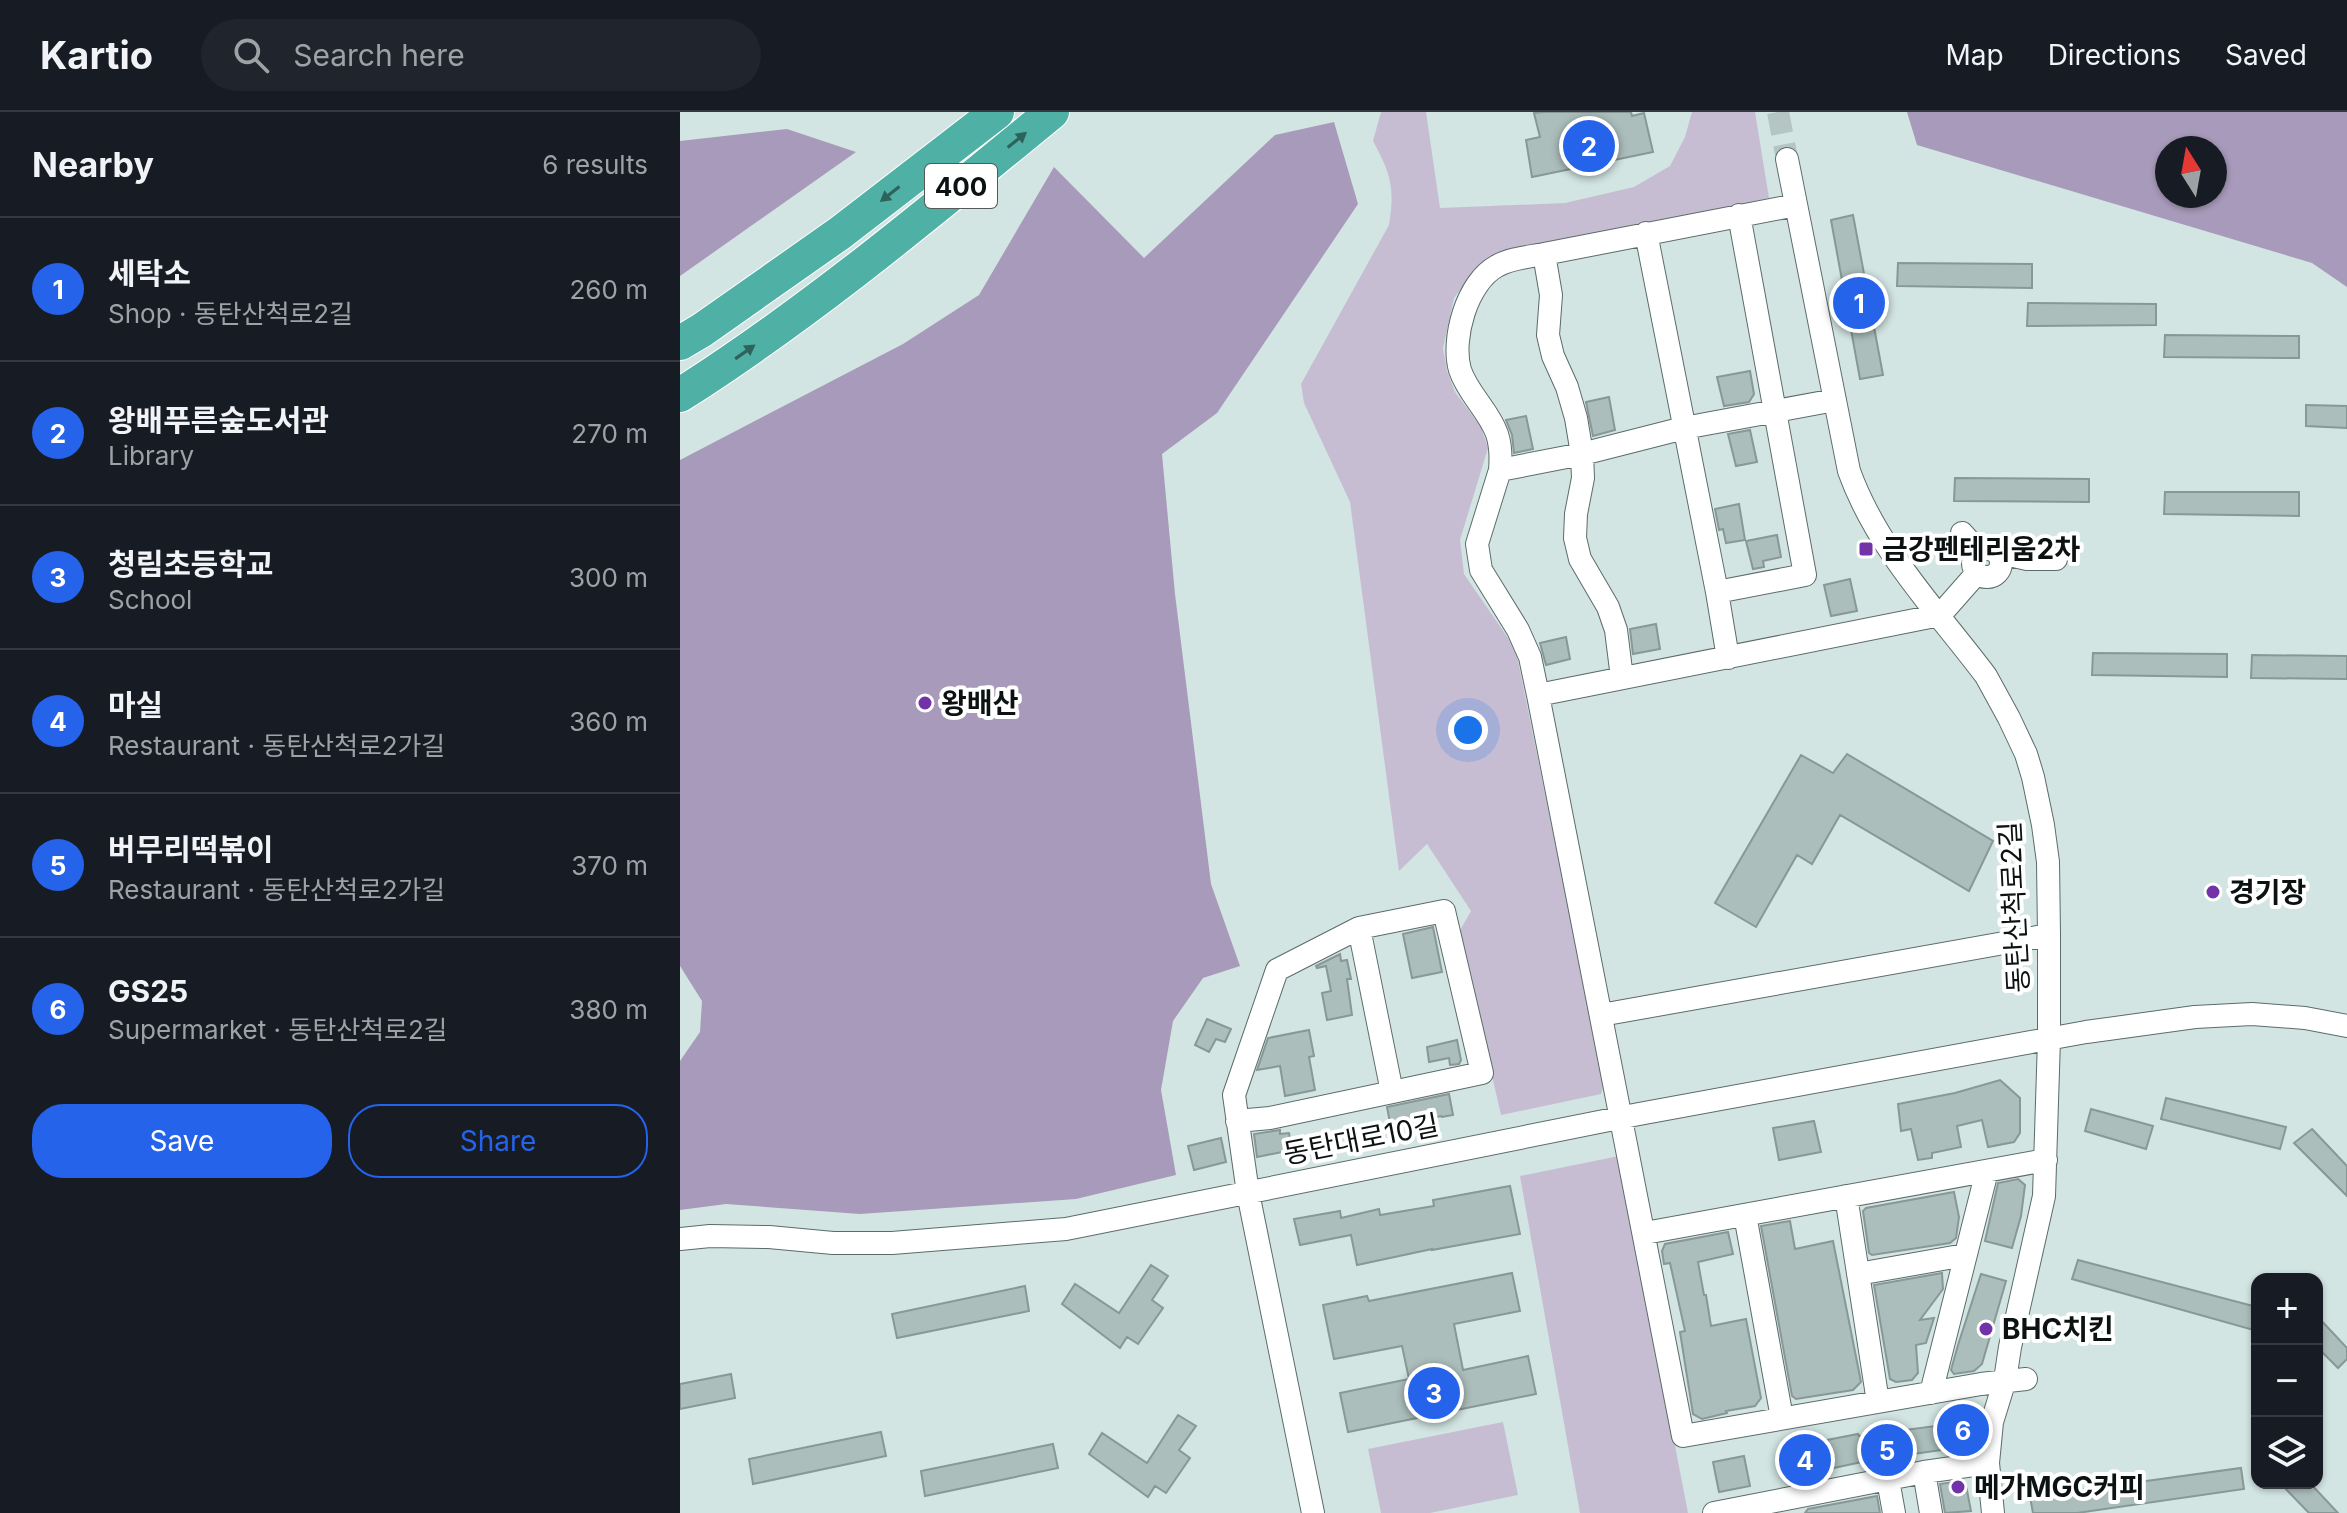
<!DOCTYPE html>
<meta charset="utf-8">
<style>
:root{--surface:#171b24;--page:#20242c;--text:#f1f3f6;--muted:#9ea1a6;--line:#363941;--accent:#2563eb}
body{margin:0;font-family:Inter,"Noto Sans KR",sans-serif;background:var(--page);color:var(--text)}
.controls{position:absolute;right:24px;bottom:24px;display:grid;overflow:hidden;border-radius:16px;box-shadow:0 2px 6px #0004}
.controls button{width:72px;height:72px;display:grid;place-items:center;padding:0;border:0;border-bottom:2px solid var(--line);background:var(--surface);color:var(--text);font:40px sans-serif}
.compass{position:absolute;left:1475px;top:24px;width:72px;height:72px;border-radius:50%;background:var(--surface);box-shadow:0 2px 6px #0004;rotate:349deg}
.you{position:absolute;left:788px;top:618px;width:28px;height:28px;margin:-20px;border:6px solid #fff;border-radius:50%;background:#1a73e8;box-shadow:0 0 0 12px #1a73e833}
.badge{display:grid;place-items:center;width:52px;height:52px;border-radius:50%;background:var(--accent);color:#fff;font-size:26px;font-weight:700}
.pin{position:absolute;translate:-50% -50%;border:4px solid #fff;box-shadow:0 2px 8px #0006}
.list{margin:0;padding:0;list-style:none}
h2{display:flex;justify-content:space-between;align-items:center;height:104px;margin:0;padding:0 32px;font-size:34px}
h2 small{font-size:26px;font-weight:400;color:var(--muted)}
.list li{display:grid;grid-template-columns:52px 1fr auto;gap:24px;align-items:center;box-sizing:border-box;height:144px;padding:0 32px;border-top:2px solid var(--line)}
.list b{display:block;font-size:30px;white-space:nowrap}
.list p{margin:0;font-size:26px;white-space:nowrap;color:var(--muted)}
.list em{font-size:26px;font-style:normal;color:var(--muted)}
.actions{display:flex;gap:16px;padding:24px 32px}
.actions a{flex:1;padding:18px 0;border:2px solid var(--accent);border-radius:32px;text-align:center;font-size:28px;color:var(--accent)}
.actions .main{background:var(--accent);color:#fff}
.icon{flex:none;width:44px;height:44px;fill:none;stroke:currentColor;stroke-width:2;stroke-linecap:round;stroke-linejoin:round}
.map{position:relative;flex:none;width:1667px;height:1401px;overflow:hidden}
header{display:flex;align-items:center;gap:48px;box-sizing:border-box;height:112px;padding:0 40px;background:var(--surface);border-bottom:2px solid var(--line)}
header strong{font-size:38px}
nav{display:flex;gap:44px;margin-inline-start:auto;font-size:28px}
.search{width:560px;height:72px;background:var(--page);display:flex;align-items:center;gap:20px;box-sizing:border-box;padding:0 28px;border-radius:44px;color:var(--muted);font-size:30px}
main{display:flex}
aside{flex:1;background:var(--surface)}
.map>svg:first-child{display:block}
.green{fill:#c7bdd3}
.forest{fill:#a89aba;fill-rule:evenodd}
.building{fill:#acbebb;stroke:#879896;stroke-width:2}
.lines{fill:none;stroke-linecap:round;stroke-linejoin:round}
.minor-tunnel{stroke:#b4c5c3;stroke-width:22;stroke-dasharray:22 11;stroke-linecap:butt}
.minor-casing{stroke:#5b6c6a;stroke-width:24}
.highway-casing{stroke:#fff;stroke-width:36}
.minor{stroke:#fff;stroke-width:22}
.highway{stroke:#4fb1a5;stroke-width:34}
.oneway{fill:#2e625b}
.poi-dot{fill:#7333a8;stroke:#fff;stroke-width:3}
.labels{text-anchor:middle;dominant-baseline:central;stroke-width:8;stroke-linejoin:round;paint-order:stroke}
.shield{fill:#fff;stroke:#555958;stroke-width:2}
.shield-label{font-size:26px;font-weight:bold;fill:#0c1211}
.poi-label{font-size:28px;font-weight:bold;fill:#0c1211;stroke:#fff;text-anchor:start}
.street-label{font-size:28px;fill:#0c1211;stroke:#fff}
</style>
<header>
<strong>Kartio</strong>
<div class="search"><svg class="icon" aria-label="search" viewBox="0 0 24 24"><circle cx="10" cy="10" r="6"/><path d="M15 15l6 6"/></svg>Search here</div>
<nav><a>Map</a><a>Directions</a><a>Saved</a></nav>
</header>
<main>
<aside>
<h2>Nearby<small>6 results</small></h2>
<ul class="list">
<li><span class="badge">1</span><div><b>세탁소</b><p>Shop · 동탄산척로2길</p></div><em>260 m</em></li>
<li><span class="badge">2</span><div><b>왕배푸른숲도서관</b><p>Library</p></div><em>270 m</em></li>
<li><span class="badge">3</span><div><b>청림초등학교</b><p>School</p></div><em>300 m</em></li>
<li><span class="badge">4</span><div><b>마실</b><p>Restaurant · 동탄산척로2가길</p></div><em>360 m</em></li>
<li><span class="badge">5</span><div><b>버무리떡볶이</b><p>Restaurant · 동탄산척로2가길</p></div><em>370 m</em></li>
<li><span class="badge">6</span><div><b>GS25</b><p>Supermarket · 동탄산척로2길</p></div><em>380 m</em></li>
</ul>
<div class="actions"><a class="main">Save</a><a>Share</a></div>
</aside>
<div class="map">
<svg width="1667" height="1401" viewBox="0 0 1667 1401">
<rect width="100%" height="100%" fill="#d2e5e2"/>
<!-- green -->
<path class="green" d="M701 0H746L760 96 885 91 954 75 990 54 1005 25 1012 0H1075L1089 86 809 149 789 166 774 186 763 236 767 259 775 280 801 315 808 336 780 428 784 462 828 526 837 544 924 972 921 982 821 1003 779 820 791 799 747 732 719 759 670 390 624 291 621 272 709 113C715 76 711 62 693 29Z
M939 1044 1008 1401H900L840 1064Z
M823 1310 838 1383 750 1401H701L688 1337Z"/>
<!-- forest -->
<path class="forest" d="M1227 0H1667V175L1632 151 1237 33ZM1487 36H1535V84H1487Z
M654 10 678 92 537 301 482 342 495 482 531 772 560 854 523 866 493 909 481 978 496 1063 396 1087 180 1102 46 1092 0 1098V949L20 920 22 889 0 854V348L223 232 299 183 374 55 464 146 595 23Z
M107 17 176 40 0 164V29Z"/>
<!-- building -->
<path class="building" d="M862 0H951L952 4 964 1 973 40 852 65 846 28 860 25 854 1Z
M1173 103 1203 263 1180 267 1151 108Z
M1218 151 1352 152V176L1217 174Z
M1348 191 1476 192V213L1347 214Z
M1485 223 1619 224V246L1484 245Z
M1070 259 1074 282 1069 290 1044 294 1037 265Z
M929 285 935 318 913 324 906 290Z
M1626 293 1667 294V316L1626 314Z
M846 304 853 337 834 341 832 323 826 308Z
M1070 318 1077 350 1056 354 1048 322Z
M1275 366 1409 367V390L1274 389Z
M1485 380H1619V404L1484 402Z
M1059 392 1065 428 1046 431 1043 417 1039 418 1035 397Z
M1097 423 1101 445 1083 449 1084 455 1073 457 1066 429Z
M1170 467 1177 499 1151 504 1144 473Z
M976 512 980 537 953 542 950 517Z
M886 525 890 547 866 553 860 531Z
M1413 541 1547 542V565L1412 563Z
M1572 543 1667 544V567L1571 566Z
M1167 642 1313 729 1289 779 1160 703 1132 752 1117 743 1076 815 1035 791 1121 643 1153 661Z
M753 815 762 860 732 866 723 822Z
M660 842 661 849 667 848 671 867H667L672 903 647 908 642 881 651 879 646 854 637 856 636 854Z
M527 907 551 917 545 930 536 927 529 940 515 933Z
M629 918 634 944 629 945 635 978 605 984 600 954 577 958 588 926Z
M777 928 781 948 779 952 770 953 769 946 749 950 747 935Z
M1320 968 1340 986V1021L1334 1030 1308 1035 1302 1008 1277 1014 1281 1035 1252 1041V1046L1238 1048 1231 1017 1221 1019 1218 992 1275 981Z
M769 982 773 1003 762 1005 761 1004 711 1016 707 995Z
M1486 986 1606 1015 1600 1037 1481 1007Z
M1411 997 1473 1014 1466 1037 1405 1019Z
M1134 1009 1141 1040 1099 1048 1093 1016Z
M1632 1017 1667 1054V1084L1614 1031Z
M600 1018V1022L609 1021 612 1038 577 1045 574 1022Z
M541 1026 546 1050 514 1058 508 1034Z
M1338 1067 1345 1073 1341 1104 1332 1136 1305 1129 1318 1071Z
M830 1074 840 1122 752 1138V1137L677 1153 671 1123 620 1133 614 1107 660 1099 661 1106 699 1097 700 1103 754 1094 753 1088Z
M1274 1080 1279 1105 1276 1126 1270 1131 1192 1143 1189 1141 1183 1099 1186 1096Z
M1110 1109 1115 1137 1153 1129 1181 1270 1173 1278 1116 1287 1112 1284 1081 1114Z
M1048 1120 1053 1142 1018 1150 1024 1183H1026L1031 1214 1066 1207 1081 1286 1075 1294 1046 1299 1047 1301 1022 1307 1013 1302 1000 1220 1005 1219 990 1151 984 1152 982 1139 985 1132Z
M1398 1148 1577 1195V1219L1392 1167Z
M471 1153 488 1164 472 1188 483 1196 458 1232 447 1225 440 1236 382 1192 395 1172 439 1201Z
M832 1161 840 1199 774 1212 783 1258 848 1244 856 1282 668 1320 660 1281 729 1267 722 1234 654 1247 643 1193 687 1184 689 1189Z
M1262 1161 1263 1177 1240 1208 1254 1206 1246 1231 1236 1233 1238 1261 1232 1268 1216 1270 1210 1267 1194 1173Z
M1301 1162 1326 1169 1302 1252 1294 1259 1274 1262 1271 1258 1278 1233Z
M345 1174 349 1199 217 1226 212 1202Z
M1637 1204 1667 1236V1247L1658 1256 1637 1235Z
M51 1262 55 1286 0 1297V1272Z
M498 1303 516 1314 499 1338 510 1346 486 1381 475 1374 468 1385 409 1342 422 1321 467 1351Z
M1286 1310 1289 1325 1282 1327 1284 1337 1269 1340 1268 1337 1191 1348 1121 1363 1116 1334 1178 1322 1179 1324Z
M201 1320 206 1344 73 1372 69 1347Z
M373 1332 378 1356 245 1384 241 1359Z
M1064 1344 1070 1374 1039 1380 1033 1350Z
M1561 1356 1564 1377 1397 1401H1353L1350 1385Z
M1280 1369 1286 1373 1291 1399 1265 1401 1260 1372Z
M1600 1371H1630L1658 1401H1629Z
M1197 1384 1200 1401H1125L1128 1397Z"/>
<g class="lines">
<!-- minor-tunnel -->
<path class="minor-tunnel" d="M1098 0 1107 47"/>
<defs>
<path id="minor" d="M1107 47 1169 359C1197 437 1257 499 1306 564L1329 606 1346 642 1353 665 1363 713 1368 750 1369 823V927L1364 1084 1330 1235 1325 1268 1312 1310 1308 1351 1313 1401
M966 121 1037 480 1048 546
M820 358C821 346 821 334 817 322 809 299 788 282 780 258 771 227 787 170 817 154 831 146 849 145 864 142
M1282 421 1299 440
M1293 451a14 14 0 1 1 28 0a14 14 0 1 1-28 0Z
M1316 440 1347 447H1376
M1297 461 1260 503 858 583 1003 1324 1301 1272 1346 1267
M1037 480 1125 463 1059 103
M942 566 936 518 928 495 900 447 895 426 896 402 903 366 902 342 1004 316 1155 288
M858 583 850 545 838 518 801 458 797 432 820 358 902 342 896 306 887 275 873 244 868 223 871 183 864 142 1116 93
M679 816 712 980
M921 903 1369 823
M557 1009 590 1006 802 961 764 799 679 816 597 858 554 983 568 1081 633 1401
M1166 1084 1198 1290
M1065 1103 1102 1306
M965 1121 1366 1048
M0 1127 30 1124 89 1125 153 1131H212L386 1117 959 1002 1406 920 1515 905 1572 902 1625 906 1667 914
M1178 1162 1285 1143
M1251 1281 1307 1059
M1244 1360 1251 1401
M1208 1368 1214 1401
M1034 1401 1244 1360 1308 1351"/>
<path id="highway" d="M0 231 22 218 160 121 317 0
M0 283C132 199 251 99 372 0"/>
</defs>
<!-- minor casing -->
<use href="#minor" class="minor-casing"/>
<!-- highway casing -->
<use href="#highway" class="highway-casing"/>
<!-- minor -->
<use href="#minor" class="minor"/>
<!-- highway -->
<use href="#highway" class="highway"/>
</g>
<!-- one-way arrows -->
<defs><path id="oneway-solid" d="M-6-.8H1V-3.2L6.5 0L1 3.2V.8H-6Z" transform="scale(2)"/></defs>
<g class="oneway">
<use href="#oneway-solid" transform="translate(337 28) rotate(-39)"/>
<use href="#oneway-solid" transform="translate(210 82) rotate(142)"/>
<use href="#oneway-solid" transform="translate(65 240) rotate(-35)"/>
</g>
<!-- markers -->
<g class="poi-dot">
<rect x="1178" y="429" width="16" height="16" rx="4"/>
<circle cx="245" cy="591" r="8"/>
<circle cx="1533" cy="780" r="8"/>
<circle cx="1306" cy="1217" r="8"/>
<circle cx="1278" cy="1375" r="8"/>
</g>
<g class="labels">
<!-- shield labels -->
<rect class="shield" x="245" y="52" width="72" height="44" rx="6"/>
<g class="shield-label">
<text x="281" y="74">400</text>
</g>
<!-- poi labels -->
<g class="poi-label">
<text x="1202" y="437">금강펜테리움2차</text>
<text x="261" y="591">왕배산</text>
<text x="1549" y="780">경기장</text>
<text x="1322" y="1217">BHC치킨</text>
<text x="1294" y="1375">메가MGC커피</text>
</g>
<!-- street labels -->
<g class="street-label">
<text transform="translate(1334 795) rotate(-93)">동탄산척로2길</text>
<text transform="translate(681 1027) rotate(-11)">동탄대로10길</text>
</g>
</g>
</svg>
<div class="controls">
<button>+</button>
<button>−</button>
<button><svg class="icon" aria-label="layers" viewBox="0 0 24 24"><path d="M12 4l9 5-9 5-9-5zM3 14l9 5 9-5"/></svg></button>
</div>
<svg class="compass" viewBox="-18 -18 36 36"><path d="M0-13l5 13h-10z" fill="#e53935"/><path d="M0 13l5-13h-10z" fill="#9ea1a6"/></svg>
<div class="you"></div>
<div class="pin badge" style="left:1179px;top:191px">1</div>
<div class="pin badge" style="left:909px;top:34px">2</div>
<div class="pin badge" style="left:754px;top:1281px">3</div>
<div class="pin badge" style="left:1125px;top:1348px">4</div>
<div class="pin badge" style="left:1207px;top:1338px">5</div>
<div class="pin badge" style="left:1283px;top:1318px">6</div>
</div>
</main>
